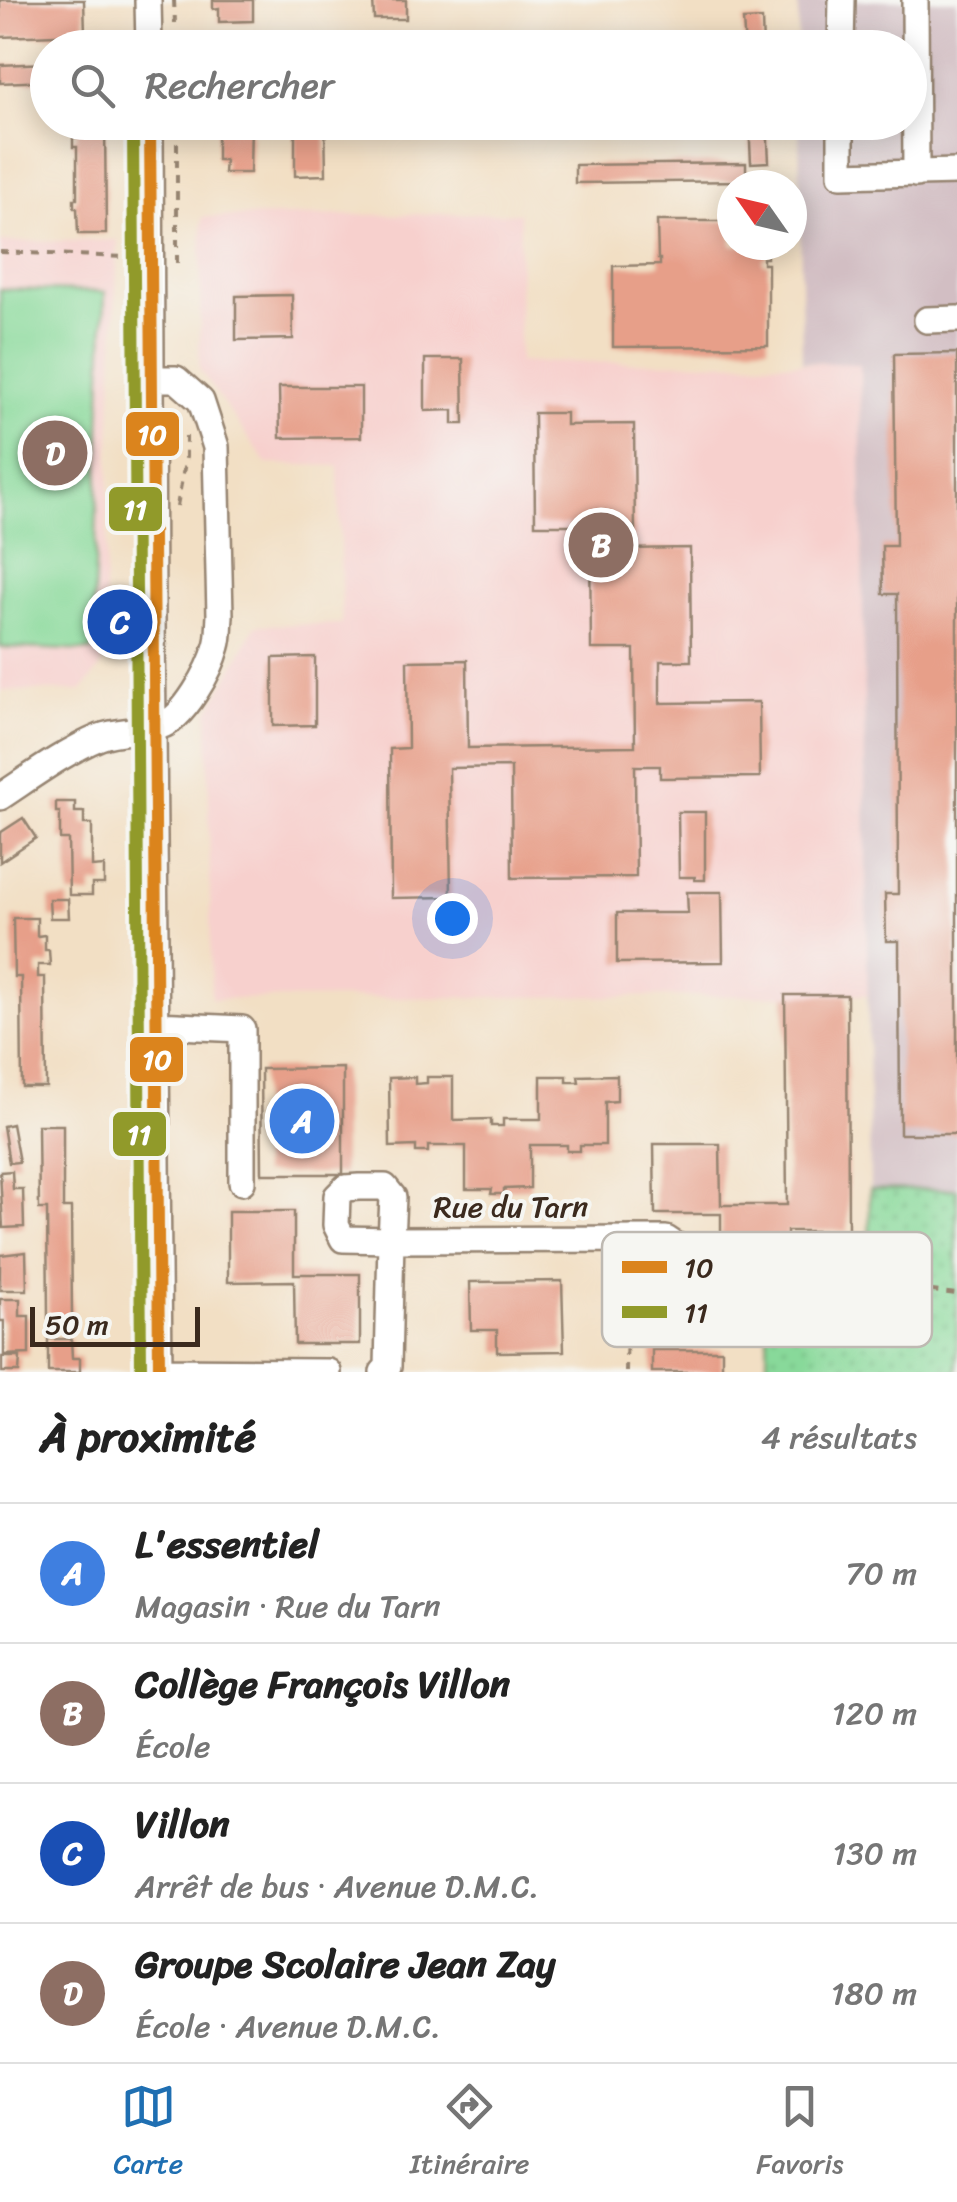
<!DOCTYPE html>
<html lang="fr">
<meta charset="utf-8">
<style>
:root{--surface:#fff;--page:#f2f2f2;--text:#222;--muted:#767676;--line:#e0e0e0;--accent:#1f6fb2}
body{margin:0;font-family:Sriracha,sans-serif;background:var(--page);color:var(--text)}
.compass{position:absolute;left:717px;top:170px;width:90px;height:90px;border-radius:50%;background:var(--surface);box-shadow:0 5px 25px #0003;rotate:304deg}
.scale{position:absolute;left:30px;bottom:25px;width:170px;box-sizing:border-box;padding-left:10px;border:5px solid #3b2a1e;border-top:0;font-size:28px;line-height:35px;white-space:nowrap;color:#3b2a1e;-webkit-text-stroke:8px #f6f6f2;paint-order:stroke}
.you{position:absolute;left:452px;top:918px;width:35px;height:35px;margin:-25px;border:8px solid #fff;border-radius:50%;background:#1a73e8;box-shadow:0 0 0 15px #1a73e833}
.badge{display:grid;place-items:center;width:65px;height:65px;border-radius:50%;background:var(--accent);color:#fff;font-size:32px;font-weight:700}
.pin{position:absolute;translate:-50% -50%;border:5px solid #fff;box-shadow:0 2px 10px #0006}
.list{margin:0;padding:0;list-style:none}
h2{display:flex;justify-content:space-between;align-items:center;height:130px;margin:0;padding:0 40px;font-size:42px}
h2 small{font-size:32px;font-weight:400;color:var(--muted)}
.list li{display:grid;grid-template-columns:65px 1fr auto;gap:30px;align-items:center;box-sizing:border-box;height:140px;padding:0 40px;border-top:2px solid var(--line)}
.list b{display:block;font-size:38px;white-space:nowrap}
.list p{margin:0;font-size:32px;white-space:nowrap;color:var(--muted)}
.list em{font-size:32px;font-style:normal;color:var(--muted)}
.icon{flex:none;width:55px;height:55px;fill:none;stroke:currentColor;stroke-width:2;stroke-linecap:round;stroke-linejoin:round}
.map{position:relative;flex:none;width:957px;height:1372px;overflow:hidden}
.search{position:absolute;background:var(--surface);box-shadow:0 5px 25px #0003;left:30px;right:30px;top:30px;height:110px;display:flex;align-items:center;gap:25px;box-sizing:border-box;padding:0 35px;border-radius:55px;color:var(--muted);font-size:38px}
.sheet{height:690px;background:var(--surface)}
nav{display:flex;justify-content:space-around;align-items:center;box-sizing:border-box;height:140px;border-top:2px solid var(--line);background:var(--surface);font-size:28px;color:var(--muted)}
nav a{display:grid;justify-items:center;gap:5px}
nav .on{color:var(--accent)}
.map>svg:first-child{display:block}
.built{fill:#f7d0cd}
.industrial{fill:#d2bec3}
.grass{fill:url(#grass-dots);stroke:#62825c;stroke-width:2.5}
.pitch{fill:#88d99a;stroke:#62825c;stroke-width:2.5}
.building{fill:#e79f89}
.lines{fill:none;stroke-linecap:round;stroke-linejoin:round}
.minor-casing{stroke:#968471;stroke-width:30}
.path{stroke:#968471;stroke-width:4;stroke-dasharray:8 8;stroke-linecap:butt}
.minor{stroke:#fff;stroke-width:25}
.bus-1-casing{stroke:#f6f6f2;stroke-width:20}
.bus-2-casing{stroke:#f6f6f2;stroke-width:20}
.bus-1{stroke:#db841d;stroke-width:12}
.bus-2{stroke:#919a2a;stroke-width:12}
.labels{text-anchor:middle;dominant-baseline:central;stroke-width:8;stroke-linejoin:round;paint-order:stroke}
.street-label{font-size:30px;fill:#3b2a1e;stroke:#f6f6f2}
.key{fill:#f6f6f2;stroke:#beb9b2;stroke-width:2.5}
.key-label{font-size:28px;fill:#3b2a1e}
.line-badge{stroke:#f6f6f2;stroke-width:4}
.badge-label{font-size:28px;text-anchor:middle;font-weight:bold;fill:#fff}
</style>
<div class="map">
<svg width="957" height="1372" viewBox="0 0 957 1372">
<defs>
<pattern id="grass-dots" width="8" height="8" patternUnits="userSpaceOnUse" patternTransform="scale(2.5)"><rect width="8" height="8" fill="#88d99a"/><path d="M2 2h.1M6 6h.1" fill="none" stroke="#76ba84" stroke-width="1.8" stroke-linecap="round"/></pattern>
</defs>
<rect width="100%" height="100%" fill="#f6f6f2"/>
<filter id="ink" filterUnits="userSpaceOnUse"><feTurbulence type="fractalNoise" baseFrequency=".01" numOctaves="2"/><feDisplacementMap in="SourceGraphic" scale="20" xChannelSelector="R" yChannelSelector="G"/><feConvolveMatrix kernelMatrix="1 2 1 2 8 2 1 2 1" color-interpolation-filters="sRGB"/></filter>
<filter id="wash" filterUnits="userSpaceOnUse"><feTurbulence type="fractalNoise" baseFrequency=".0048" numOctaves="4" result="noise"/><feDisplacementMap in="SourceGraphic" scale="40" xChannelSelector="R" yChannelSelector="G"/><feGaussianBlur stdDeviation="2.25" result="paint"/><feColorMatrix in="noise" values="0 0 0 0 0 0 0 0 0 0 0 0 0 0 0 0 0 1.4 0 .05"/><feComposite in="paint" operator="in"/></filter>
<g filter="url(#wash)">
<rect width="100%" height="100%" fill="#f2dfc4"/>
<!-- built -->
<path class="built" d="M520 213 519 362 860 363 868 995 211 999 208 713 256 625 342 624 338 466 267 464 199 369 202 217Z
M118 240 102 665 82 691H0V242Z"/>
<!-- industrial -->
<path class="industrial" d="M798 0H957V1189L870 1190 860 364 802 362 799 123 910 122V48L798 47Z"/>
<!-- grass -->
<path class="grass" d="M957 1189V1372H767L768 1298 869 1295 870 1190Z"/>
<!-- pitch -->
<path class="pitch" d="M0 289 105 292 92 651 0 647Z"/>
<g id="blocks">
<!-- building -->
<path class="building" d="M0 0H84L85 34 0 37Z
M213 0H253V21L219 22V8L213 9Z
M373 0H406V19H374Z
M762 19 763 48H745L743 20Z
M48 63V81L0 83V65Z
M76 122H105L106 234H78L77 208H74V199H77V147H73V137H77Z
M221 122H251L250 173H224L225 160H217V128H221Z
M295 122H325L326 175 295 176Z
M749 122H767L769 162 751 163Z
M746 163V181L575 183V165Z
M657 221H732V245H767V258H763V264H768V346L613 347V266L660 265V259H658Z
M292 295 293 339 236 340V296Z
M957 353V1134H900L899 941H886L885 894H898L897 594H883L882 546H896L894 354Z
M425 359H463L464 424H453V410L425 411Z
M279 387H361V437L280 438Z
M534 413H566V425L634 424 635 537H622V549L690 548 691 661H660V703L759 702 760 777 660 778V766H635L636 877 512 878 511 767 449 768 451 897 391 898 390 749 408 748 407 661 467 660 468 748 635 746 634 649H591L590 537H603L602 525H535Z
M315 657V725L273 726V658Z
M56 802H75V812H84V824H92V867L104 866V884H92V895H69L68 839H60V812H56Z
M678 812H705V880H695V877H679Z
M23 818 36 838 0 862V833Z
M687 892H722L723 962 617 963V913H688Z
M49 899H68L69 918H50Z
M13 918H37V936L45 935V950H49L50 965H38V977H45L46 1087H22L21 977H14Z
M785 995H847L848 1231H787V1275H721V1214H655L654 1144H720L721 1205H787Z
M343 1068V1174H262L261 1069Z
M617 1075V1101L605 1102V1145H580V1151H567V1145H530V1188L504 1189V1194H491L492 1189H466V1146H428V1152H416V1146L390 1147 389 1078 415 1077V1084L427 1083V1077H453V1120L491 1119V1126H503V1119H541V1076H567V1082H579L578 1076Z
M12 1124 19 1162 9 1163 3 1126Z
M38 1125H63V1208H71L72 1317 48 1318 47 1209H39Z
M12 1171 13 1189H23L24 1227 3 1228 0 1172Z
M228 1211H294V1274H360V1344H295L294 1281 228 1282Z
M26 1252 27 1290H0V1255Z
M562 1281 564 1351 497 1352V1330H471L470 1282Z
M0 1299H20V1316H29V1354L4 1355V1321H0Z
M48 1339H71L72 1358H80V1372H48Z
M652 1350H722V1372H652Z
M2 1357H20L19 1372H2Z"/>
</g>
</g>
<g filter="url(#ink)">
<use href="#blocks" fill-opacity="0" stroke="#968471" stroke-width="2.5"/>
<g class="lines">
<defs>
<path id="minor" d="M148 0 149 48
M915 0 916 174
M841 48 842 0
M150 122 152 623 159 1372
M841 122V175L957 172
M927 320 957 319
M0 797C32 776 64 752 100 737 118 730 141 732 160 726 184 719 211 669 217 646 220 636 219 626 220 616L216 447 201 401 176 379H152
M156 1025 242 1029V1182
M359 1187H385L393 1197 391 1240 343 1239 336 1225 337 1196 345 1188Z
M159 1371 328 1372
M383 1372 388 1367 391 1240 666 1239 681 1249 683 1282 675 1294H642L629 1285 631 1239"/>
</defs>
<!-- minor casing -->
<use href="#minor" class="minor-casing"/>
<!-- path -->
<path class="path" d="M174 0 175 23
M0 252 125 257
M177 263V122
M177 506 186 457V436
M707 1285 724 1287 874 1284 957 1294
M626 1372 627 1312"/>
<!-- minor -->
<use href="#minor" class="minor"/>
<defs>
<path id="bus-1" d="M150 122 159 1372"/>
<path id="bus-2" d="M133 122 141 1372"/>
</defs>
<!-- bus-1 casing -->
<use href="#bus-1" class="bus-1-casing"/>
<!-- bus-2 casing -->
<use href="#bus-2" class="bus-2-casing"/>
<!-- bus-1 -->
<use href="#bus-1" class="bus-1"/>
<!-- bus-2 -->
<use href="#bus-2" class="bus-2"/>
</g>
</g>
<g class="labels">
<!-- street labels -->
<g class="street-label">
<text x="511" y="1207">Rue du Tarn</text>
</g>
</g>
<!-- legend -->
<rect x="602" y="1232" width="330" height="115" rx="15" class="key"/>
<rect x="622" y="1261" width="45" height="12" fill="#db841d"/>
<rect x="622" y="1306" width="45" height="12" fill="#919a2a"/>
<g class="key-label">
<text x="684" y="1277">10</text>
<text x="684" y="1322">11</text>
</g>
<g class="line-badge">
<rect x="124" y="410" width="57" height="48" rx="10" fill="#db841d"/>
<rect x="107" y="485" width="57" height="48" rx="10" fill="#919a2a"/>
<rect x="128" y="1035" width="57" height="49" rx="10" fill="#db841d"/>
<rect x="111" y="1110" width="57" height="48" rx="10" fill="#919a2a"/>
</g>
<g class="badge-label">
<text x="152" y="444">10</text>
<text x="135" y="519">11</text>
<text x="157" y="1069">10</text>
<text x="139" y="1144">11</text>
</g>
</svg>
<svg class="compass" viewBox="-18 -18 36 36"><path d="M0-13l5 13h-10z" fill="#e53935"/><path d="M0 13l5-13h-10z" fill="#767676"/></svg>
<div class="scale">50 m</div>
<div class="you"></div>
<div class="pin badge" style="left:302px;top:1121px;background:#3f7fe0">A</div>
<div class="pin badge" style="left:601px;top:545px;background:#8d6e63">B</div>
<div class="pin badge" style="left:120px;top:622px;background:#1a4fb4">C</div>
<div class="pin badge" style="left:55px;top:453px;background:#8d6e63">D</div>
<div class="search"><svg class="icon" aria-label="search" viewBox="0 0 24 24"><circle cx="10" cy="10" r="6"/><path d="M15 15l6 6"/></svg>Rechercher</div>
</div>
<section class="sheet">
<h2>À proximité<small>4 résultats</small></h2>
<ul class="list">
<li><span class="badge" style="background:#3f7fe0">A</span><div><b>L'essentiel</b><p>Magasin · Rue du Tarn</p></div><em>70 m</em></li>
<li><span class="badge" style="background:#8d6e63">B</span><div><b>Collège François Villon</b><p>École</p></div><em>120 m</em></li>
<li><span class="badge" style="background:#1a4fb4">C</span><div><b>Villon</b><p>Arrêt de bus · Avenue D.M.C.</p></div><em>130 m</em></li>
<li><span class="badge" style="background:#8d6e63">D</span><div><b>Groupe Scolaire Jean Zay</b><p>École · Avenue D.M.C.</p></div><em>180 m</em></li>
</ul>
</section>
<nav>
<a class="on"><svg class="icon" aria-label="map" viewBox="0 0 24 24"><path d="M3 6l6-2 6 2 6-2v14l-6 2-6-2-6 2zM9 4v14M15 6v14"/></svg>Carte</a>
<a><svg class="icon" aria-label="directions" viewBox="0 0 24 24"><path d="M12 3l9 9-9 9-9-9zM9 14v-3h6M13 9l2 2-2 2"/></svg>Itinéraire</a>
<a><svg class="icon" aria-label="saved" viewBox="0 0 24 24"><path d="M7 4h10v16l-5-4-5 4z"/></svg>Favoris</a>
</nav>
